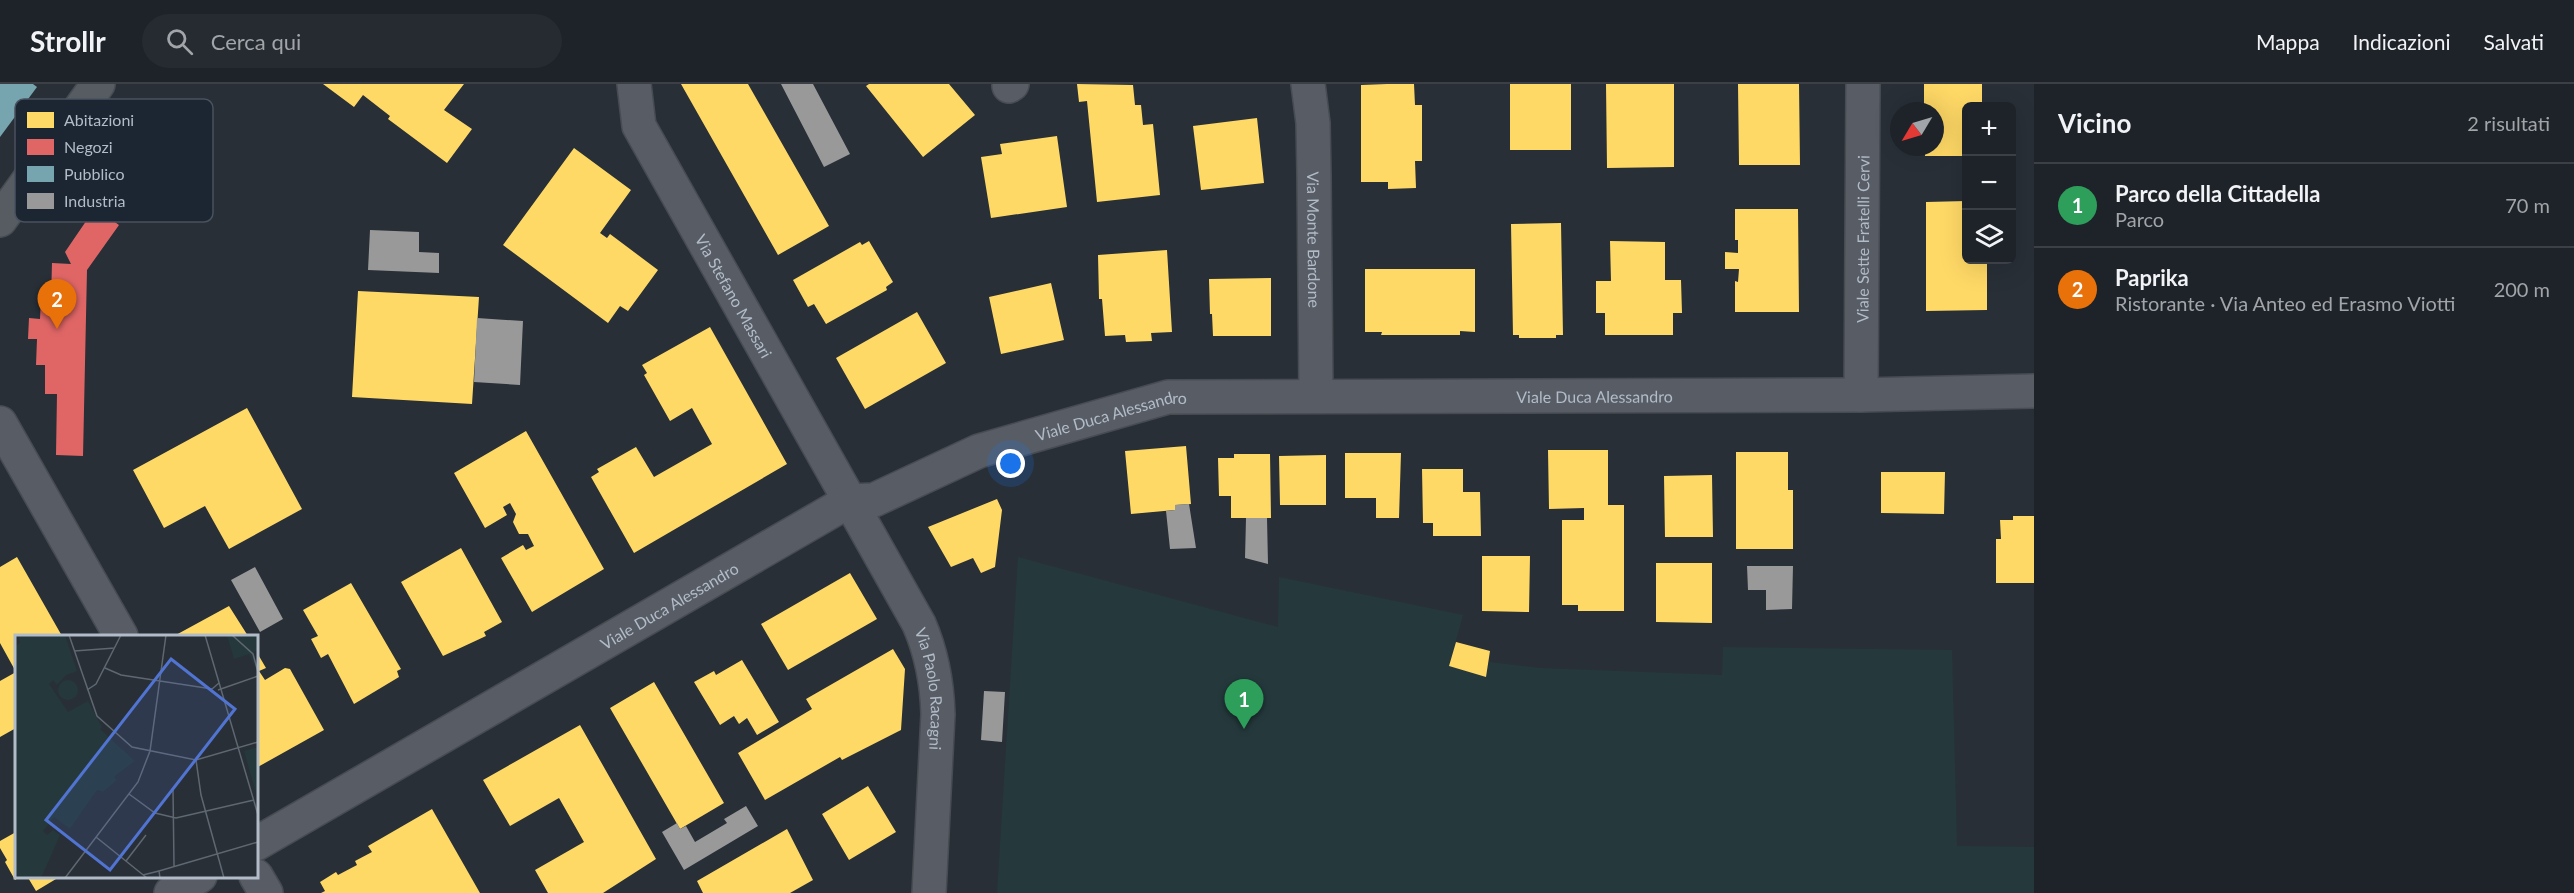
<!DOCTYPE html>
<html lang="it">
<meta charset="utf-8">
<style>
:root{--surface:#1e2329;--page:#262b31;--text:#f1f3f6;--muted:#a1a4a8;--line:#3c4046;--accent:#828a95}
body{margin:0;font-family:Lato,sans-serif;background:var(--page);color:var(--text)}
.controls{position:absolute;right:18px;top:18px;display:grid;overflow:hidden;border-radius:9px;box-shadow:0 6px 24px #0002}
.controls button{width:54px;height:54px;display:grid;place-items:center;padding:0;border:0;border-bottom:2px solid var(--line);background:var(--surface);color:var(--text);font:30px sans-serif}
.compass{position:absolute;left:1890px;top:18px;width:54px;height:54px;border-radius:50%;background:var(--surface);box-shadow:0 6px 24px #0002;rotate:232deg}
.you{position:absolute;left:1011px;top:380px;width:21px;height:21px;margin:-15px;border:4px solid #fff;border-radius:50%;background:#1a73e8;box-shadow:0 0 0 9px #1a73e833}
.badge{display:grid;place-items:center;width:39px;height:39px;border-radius:50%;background:var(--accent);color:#fff;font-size:20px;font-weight:700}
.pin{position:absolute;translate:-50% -50px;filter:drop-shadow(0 2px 3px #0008)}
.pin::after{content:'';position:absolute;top:32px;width:21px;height:18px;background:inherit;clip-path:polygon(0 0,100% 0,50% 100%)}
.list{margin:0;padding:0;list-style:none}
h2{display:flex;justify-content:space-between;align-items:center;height:78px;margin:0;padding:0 24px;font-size:26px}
h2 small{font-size:20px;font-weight:400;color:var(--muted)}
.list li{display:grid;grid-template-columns:39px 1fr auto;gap:18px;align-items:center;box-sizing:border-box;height:84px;padding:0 24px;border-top:2px solid var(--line)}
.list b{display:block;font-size:22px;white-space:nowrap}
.list p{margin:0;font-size:20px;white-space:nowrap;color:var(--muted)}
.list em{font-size:20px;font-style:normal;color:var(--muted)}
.icon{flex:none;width:33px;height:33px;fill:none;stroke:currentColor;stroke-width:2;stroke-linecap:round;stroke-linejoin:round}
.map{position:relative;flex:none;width:2034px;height:809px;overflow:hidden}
header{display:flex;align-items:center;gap:36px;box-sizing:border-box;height:84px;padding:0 30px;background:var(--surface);border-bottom:2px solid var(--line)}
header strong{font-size:28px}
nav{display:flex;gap:33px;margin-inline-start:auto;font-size:21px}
.search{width:420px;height:54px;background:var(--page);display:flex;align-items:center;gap:15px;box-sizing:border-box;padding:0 21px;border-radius:33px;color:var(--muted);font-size:22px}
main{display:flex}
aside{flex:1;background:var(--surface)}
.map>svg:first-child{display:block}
.green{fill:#25393d}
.homes{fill:#ffd966}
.shops{fill:#e06666}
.public{fill:#76a5af}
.industry{fill:#999}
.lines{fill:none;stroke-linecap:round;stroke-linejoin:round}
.minor-casing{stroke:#474b52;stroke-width:36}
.secondary-casing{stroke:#474b52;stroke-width:36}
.minor{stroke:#585d65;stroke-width:33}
.secondary{stroke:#575c63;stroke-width:33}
.labels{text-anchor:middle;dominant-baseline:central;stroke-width:6;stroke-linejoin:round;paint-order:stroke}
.street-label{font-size:16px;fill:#b2bbc8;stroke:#1c2532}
.inset-road{fill:none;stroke:#5f6771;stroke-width:1.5}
.view{fill:#5174d2;fill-opacity:0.15;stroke:#5174d2;stroke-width:3}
.inset-edge{fill:none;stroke:#b2bbc8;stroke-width:3}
.key{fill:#1c2532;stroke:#49525f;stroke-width:1.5}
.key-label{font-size:16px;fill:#b2bbc8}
</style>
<header>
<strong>Strollr</strong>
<div class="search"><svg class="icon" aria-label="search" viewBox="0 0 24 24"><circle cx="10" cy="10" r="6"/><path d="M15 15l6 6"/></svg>Cerca qui</div>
<nav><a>Mappa</a><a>Indicazioni</a><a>Salvati</a></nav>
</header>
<main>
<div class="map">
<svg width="2034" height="809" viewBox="0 0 2034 809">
<rect width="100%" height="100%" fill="#282f37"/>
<!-- green -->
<path class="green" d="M1018 473 1278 543 1279 493 1463 531 1449 582 1486 593 1489 578 1540 584 1722 591 1723 563 1952 566 1957 762 2034 763V809H997Z"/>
<!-- homes -->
<path class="homes" d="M323 0H464L444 26 472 45 447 79 388 35 390 32 363 11 354 23Z
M681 0H748L829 142 778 171Z
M869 0H949L975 31 923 73 866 2Z
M1077 0 1133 1 1135 21H1141L1143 41 1153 40 1160 111 1097 118 1087 17 1079 18Z
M1387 0H1414L1415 21H1422V77H1415L1416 104 1388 105V98H1361V1Z
M1510 0H1571V66H1510Z
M1606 0H1674V83L1607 84Z
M1738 0H1799L1800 81H1739Z
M1924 0H1982V22H1966V72H1925V63H1935V27H1924Z
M1257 34 1264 99 1201 106 1193 42Z
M1057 52 1067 123 991 134 981 73 1002 70 1000 60Z
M574 64 631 106 600 149 607 154 610 150 658 186 628 227 620 222 608 239 503 161Z
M1966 117V176H1987V226L1926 227V118Z
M1735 125H1798L1799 228H1735V197L1738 198 1739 185H1725V168L1738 169V156H1735Z
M1561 139 1563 251H1556V254H1519V251H1513L1511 140Z
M869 157 893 198 886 203 887 206 826 240 814 220 808 223 793 196 860 158 862 161Z
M1610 157 1665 158V196H1681L1682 229H1673V251H1605V229H1596V197H1611Z
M1167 166 1172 248 1151 249 1152 257 1126 258 1125 251 1105 252 1102 215H1099L1098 171Z
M1365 185H1475V248L1460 247V251H1381L1382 248H1365Z
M1271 194V252H1213L1212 230H1210L1209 195Z
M1051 199 1064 256 1001 270 989 213Z
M358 207 479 213 472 320 352 313Z
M917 228 946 279 865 325 836 274Z
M710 243 787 380 634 469 591 393 599 388 597 385 636 363 654 393 712 360 692 324 670 337 644 291 647 289 642 281Z
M247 324 302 425 229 465 205 422 164 444 133 386Z
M526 347 604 485 532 528 501 474 523 461 526 466 534 462 528 450H519L513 438 516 430 510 419 503 423 507 431 485 444 454 389Z
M1186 362 1191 420 1175 421V426L1131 430 1125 367Z
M1548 366H1608V421H1624V527H1578V521H1562V436H1584V424L1549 425Z
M1736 368H1788V406H1793V465H1736Z
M1345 369H1401L1399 434H1376V414H1345Z
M1234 370H1270L1271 434H1231V412H1219L1218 374H1234Z
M1326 371V421H1280L1279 372Z
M1422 385H1463V408H1480L1481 452H1433V439H1423Z
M1881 388H1945L1944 430 1881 429Z
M1712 391 1713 453H1665L1664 392Z
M997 415 1002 426 995 483 981 489 973 474 951 483 928 443Z
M2013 432H2034V499H1996V455H2001L2000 436H2013Z
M461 464 502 538 484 548 486 552 443 572 401 498Z
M1482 472H1530L1529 528 1482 527Z
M17 473 62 552H16V644L0 653V597L16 588 0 559V483Z
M1656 479H1712V539L1656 538Z
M850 489 877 535 788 586 761 540Z
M351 499 401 585 397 587 399 593 354 620 328 570 321 574 311 555 318 552 303 526Z
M229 522 248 552H174Z
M1456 558 1490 567 1486 593 1449 582Z
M893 565 905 585 901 646 842 676 840 673 765 716 738 669 812 625 806 615Z
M256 567 266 584 259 587 265 596 285 584 290 585 324 646 256 684Z
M742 576 779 638 757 651 747 634 739 640 734 632 720 641 694 598 714 587 716 591Z
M654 598 724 719 680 745 610 624Z
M580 641 656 775 603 809H548L535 786 584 758 559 714 510 742 483 696Z
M868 702 896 748 849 776 822 730Z
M432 725 480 809H321L325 807 320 798 336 788 338 791 357 781 355 777 372 768 368 762Z
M787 745 813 796 790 809H703L697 797Z
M16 748V792H21L15 796 5 778 7 776 0 764V757Z
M27 792H61L36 807Z"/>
<!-- shops -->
<path class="shops" d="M95 124 119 141 87 186 83 372 56 371 57 310H45V281H36L37 255H28L29 234 40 235 41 215 51 216 52 179 71 180 65 168Z"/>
<!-- public -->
<path class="public" d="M0 0H33L37 3 0 53Z"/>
<!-- industry -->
<path class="industry" d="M781 0H813L850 70 824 83Z
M370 146 419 148V168L439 169V189L368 186Z
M477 234 523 237 520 301 474 298Z
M1189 420 1196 464 1170 465 1166 427 1175 426V421Z
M1246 434H1267L1268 480 1245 474Z
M1747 482H1793L1792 525 1766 526V506H1748Z
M255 483 283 535 260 548 231 496Z
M984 607 1005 608 1002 658 981 656Z
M746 722 758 742 684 786 662 748 677 739 680 745 686 742 695 758 727 739 724 735Z"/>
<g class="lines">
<defs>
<g id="minor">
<path id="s1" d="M634 0 639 42 919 540C932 570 937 598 938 630L929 809"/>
<path id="s2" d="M1308 0 1313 39 1314 91 1316 312"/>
<path d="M1009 2 1012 0"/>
<path id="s3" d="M1861 311 1863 0"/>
<path d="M0 339 121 552"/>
<path id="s4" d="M256 760 849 417 874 416 979 367 1168 313 1861 311 2034 307"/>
<path d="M256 792 266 809"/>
<path d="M171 809 200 792"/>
</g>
<path id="secondary" d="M0 136 98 0"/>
</defs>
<!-- minor casing -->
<use href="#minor" class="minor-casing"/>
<!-- secondary casing -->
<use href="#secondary" class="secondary-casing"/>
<!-- minor -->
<use href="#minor" class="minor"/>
<!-- secondary -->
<use href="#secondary" class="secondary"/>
</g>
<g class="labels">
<!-- street labels -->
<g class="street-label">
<text stroke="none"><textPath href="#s3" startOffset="156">Viale Sette Fratelli Cervi</textPath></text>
<text stroke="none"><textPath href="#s2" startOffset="156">Via Monte Bardone</textPath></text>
<text stroke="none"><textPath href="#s1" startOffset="237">Via Stefano Massari</textPath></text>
<text stroke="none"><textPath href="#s4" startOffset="1449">Viale Duca Alessandro</textPath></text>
<text stroke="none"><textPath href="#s4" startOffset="963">Viale Duca Alessandro</textPath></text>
<text stroke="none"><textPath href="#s4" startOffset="477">Viale Duca Alessandro</textPath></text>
<text stroke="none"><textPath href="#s1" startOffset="680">Via Paolo Racagni</textPath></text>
</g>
</g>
<!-- overview -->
<g transform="translate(15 551)">
<rect width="243" height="243" fill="#282f37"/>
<path d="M3 0H50L62 36 51 40 42 50 38 45 34 49 53 77 73 66 87 92 85 94 120 126 99 142 102 145 88 157 82 155 55 194 39 182 28 196 32 200 38 195 45 200 26 243H0V11L5 8ZM212 0H243V15L239 17 243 38 234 19 219 24ZM43 55a10 10 0 1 1 20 0a10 10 0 1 1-20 0ZM243 112V165L229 116Z" fill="#25393d"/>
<path class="inset-road" d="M54 0 82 81 117 112 181 125 243 107M190 0 243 180M217 0 238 19 243 37M59 16 100 13M90 33 106 40 197 54 204 48M72 55 81 49 106 0M203 55 243 41M181 125 186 160 209 243M158 154 159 231M114 159 140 178 161 183 239 165M81 202 132 243M111 226 131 200M144 236 243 207M128 240 144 236 145 243M50 243 123 147 135 116 151 0"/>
<path class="view" d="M156 24 220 74 95 235 31 185Z"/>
<rect width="243" height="243" class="inset-edge"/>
</g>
<!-- legend -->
<rect x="15" y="15" width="198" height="123" rx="9" class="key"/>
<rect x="27" y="28" width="27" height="16" fill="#ffd966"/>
<rect x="27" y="55" width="27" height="16" fill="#e06666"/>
<rect x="27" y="82" width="27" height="16" fill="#76a5af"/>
<rect x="27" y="109" width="27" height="16" fill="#999"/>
<g class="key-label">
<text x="64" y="42">Abitazioni</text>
<text x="64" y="69">Negozi</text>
<text x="64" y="96">Pubblico</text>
<text x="64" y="123">Industria</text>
</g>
</svg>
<div class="controls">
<button>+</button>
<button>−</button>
<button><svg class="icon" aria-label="layers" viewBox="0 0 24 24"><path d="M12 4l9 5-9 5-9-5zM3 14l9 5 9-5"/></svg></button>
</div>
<svg class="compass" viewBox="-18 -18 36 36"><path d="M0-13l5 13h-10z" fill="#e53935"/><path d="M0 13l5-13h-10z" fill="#a1a4a8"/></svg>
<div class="you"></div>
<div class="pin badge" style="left:1244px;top:645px;background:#2e9e5b">1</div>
<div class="pin badge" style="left:57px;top:245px;background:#e8710a">2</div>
</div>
<aside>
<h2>Vicino<small>2 risultati</small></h2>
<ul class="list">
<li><span class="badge" style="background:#2e9e5b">1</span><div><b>Parco della Cittadella</b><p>Parco</p></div><em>70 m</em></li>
<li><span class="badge" style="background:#e8710a">2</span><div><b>Paprika</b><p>Ristorante · Via Anteo ed Erasmo Viotti</p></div><em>200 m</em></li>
</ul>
</aside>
</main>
